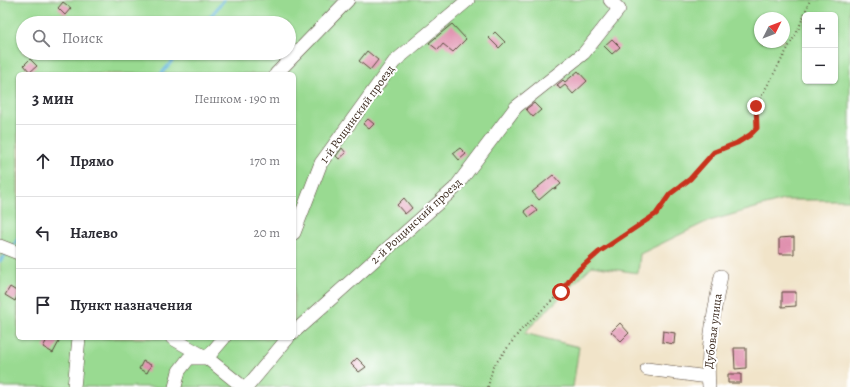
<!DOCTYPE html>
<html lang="ru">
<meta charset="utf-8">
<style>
:root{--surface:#fff;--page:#f7f7f7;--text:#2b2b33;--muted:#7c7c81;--line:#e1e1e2}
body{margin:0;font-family:Alegreya,serif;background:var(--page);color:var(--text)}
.controls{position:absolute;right:12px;top:12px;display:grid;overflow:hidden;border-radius:6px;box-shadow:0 1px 3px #0004}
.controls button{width:36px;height:36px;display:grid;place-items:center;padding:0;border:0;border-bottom:1px solid var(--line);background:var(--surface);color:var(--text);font:20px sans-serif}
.compass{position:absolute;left:754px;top:12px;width:36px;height:36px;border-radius:50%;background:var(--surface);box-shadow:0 1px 3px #0004;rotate:48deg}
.stop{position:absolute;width:12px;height:12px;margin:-9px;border:3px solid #c8321e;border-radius:50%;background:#fff}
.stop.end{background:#c8321e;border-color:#fff;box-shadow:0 1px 4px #0008}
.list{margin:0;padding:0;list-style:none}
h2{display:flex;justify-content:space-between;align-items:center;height:52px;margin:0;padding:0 16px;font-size:17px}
h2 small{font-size:13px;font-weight:400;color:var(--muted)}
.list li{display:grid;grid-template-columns:26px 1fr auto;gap:12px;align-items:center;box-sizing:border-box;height:72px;padding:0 16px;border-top:1px solid var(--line)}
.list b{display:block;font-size:15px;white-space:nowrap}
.list em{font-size:13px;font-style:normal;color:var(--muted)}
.icon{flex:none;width:22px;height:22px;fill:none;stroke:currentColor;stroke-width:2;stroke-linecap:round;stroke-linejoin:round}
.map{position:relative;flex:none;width:850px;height:387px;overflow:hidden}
.search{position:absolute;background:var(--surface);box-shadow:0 1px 3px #0004;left:16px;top:16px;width:280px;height:44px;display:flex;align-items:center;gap:10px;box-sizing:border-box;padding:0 14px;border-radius:22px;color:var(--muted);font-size:15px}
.panel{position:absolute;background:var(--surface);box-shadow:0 1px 3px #0004;left:16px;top:72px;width:280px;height:268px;border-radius:6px}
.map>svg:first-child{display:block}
.green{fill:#99da91;stroke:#6a8258;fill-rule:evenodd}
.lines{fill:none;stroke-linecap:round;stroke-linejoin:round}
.stream{stroke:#5eb4db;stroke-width:3}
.building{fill:#e091af}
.minor-casing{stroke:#564638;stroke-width:14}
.path{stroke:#564638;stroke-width:2;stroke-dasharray:1 3;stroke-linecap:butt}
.minor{stroke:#fff;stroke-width:13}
.route{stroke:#c8321e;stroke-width:5}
.labels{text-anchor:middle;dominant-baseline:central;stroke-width:4;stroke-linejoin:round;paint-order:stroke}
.street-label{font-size:12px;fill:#3b2a1e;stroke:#fff}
</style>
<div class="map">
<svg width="850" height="387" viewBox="0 0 850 387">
<rect width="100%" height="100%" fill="#fff"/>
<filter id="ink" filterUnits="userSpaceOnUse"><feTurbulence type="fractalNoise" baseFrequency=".025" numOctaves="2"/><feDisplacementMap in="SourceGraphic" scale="8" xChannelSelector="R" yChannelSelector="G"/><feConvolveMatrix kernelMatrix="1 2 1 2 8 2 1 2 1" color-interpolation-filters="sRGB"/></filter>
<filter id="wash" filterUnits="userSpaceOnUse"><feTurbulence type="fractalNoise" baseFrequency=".012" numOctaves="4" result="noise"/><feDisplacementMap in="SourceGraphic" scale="16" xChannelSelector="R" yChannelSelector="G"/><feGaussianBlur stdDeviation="0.9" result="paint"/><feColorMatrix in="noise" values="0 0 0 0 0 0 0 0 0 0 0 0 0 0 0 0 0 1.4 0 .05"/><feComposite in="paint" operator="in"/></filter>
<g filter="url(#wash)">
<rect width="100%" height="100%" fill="#f1e4c9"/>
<!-- green -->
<path class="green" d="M0 0H850V200H783L706 222 640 254 638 273 592 266 524 333 579 347 573 387H0ZM805 15H835V81H805ZM760 18H784V42H760ZM23 23H289V53H23ZM18 74H294V338H18Z"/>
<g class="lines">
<!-- stream -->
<path class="stream" d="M205 23 224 0
M161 74 179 53
M12 247 18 239
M0 261 7 253"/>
</g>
<g id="blocks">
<!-- building -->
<path class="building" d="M63 2 71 8 65 15 58 8Z
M452 24 466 39 453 52 443 44 438 50 429 43Z
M495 32 505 42 499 48 489 38Z
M612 39 620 47 612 54 604 46Z
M367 51 378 60 370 70 359 61Z
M30 59 37 66 30 72 24 65Z
M578 71 587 81 573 94 565 85 560 89 557 85 563 80 565 82Z
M534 103 541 110 533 117 526 109Z
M368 119 374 124 369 129 363 124Z
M342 148 346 153 339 159 336 156Z
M460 148 466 154 459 160 453 153Z
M553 175 561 184 555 189 553 188 539 200 532 192Z
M404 198 412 208 405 214 397 205Z
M532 205 537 211 529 217 524 211Z
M794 237V254H779V238Z
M10 287 18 292V295L15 301 5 295Z
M782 292H796V306L782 307Z
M620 323 629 333 621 341 611 332Z
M663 331 675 333 674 344 662 342Z
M48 338H61L53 353 43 347Z
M734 348H746V368L735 369Z
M357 358 366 367 359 372 351 364Z
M143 361 151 365 147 373 139 369Z
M728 374H741V383H728Z"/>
</g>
</g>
<g filter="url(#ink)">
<use href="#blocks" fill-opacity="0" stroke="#564638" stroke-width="1"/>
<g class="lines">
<defs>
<path id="minor" d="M276 74 348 0
M294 233 321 163 394 62 468 0
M0 246 18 253
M294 332 455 188 516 107 584 53 619 9 610 0
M172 338 207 358 243 387
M647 369 708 377
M74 387 79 338
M175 387 179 371 189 358H207L224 338
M247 387 288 338
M709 387C706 350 714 312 721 276"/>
</defs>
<!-- minor casing -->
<use href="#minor" class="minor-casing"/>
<!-- path -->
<path class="path" d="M488 387 493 367 520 331 561 292 574 273 599 252 656 214 670 194 690 179 714 152 737 143 750 135 757 128 756 106 798 30 810 0"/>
<!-- minor -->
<use href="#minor" class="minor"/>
</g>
</g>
<g class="lines" filter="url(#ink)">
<!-- route -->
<path class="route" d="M561 292 574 274 599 252 656 214 670 194 690 179 714 152 737 143 750 135 757 128 756 106"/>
</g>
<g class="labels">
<!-- street labels -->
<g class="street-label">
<text transform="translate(357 114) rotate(-54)">1-й Рощинский проезд</text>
<text transform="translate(416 221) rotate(-43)">2-й Рощинский проезд</text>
<text transform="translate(713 331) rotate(-83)">Дубовая улица</text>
</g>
</g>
</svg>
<div class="controls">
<button>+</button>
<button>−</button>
</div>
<svg class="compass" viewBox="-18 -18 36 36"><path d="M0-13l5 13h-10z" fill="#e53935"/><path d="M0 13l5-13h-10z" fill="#7c7c81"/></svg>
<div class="stop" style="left:561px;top:292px"></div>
<div class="stop end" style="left:756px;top:106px"></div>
<div class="search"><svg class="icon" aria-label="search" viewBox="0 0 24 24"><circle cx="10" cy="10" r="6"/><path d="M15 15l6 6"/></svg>Поиск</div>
<section class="panel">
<h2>3 мин<small>Пешком · 190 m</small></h2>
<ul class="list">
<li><svg class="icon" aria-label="ahead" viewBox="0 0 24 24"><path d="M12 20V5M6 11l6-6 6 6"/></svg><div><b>Прямо</b></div><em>170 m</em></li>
<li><svg class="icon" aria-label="left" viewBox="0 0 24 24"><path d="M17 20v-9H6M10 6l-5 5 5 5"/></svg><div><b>Налево</b></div><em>20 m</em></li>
<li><svg class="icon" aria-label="arrive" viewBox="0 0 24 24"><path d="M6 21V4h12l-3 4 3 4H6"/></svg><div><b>Пункт назначения</b></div></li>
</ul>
</section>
</div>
